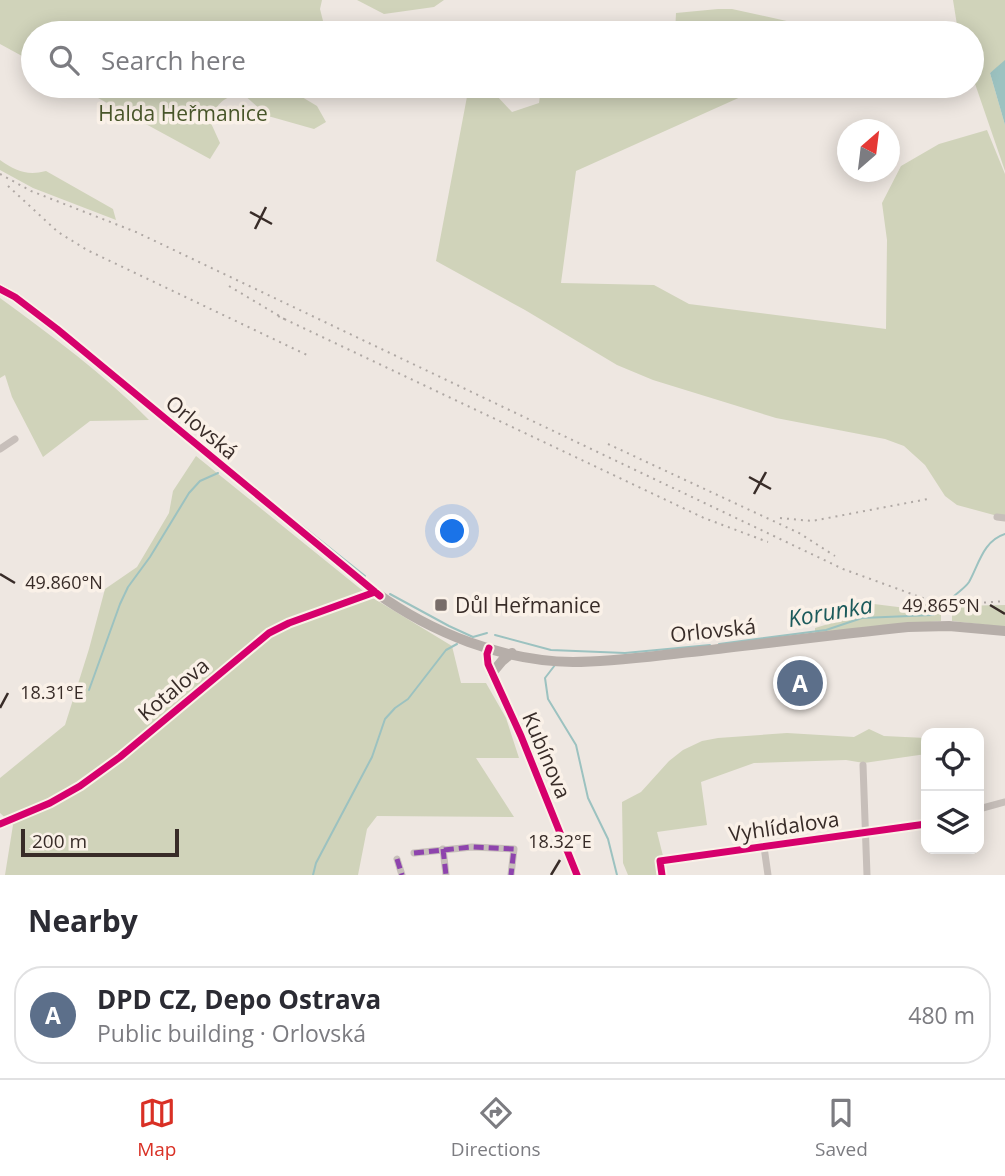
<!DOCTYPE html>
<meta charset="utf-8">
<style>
:root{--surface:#fff;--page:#f7f7f7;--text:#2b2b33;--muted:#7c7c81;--line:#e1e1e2;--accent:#d93025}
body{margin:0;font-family:"Open Sans",sans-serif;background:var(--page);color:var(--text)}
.controls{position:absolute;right:21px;bottom:21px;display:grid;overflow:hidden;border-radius:14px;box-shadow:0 4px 18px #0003}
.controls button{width:63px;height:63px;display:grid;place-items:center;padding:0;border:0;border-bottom:2px solid var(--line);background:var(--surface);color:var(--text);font:35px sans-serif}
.compass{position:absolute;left:837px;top:119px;width:63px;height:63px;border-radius:50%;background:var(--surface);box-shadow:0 4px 18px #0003;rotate:28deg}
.scale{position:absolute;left:21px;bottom:18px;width:158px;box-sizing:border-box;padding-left:7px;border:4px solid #382c28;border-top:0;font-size:19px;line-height:24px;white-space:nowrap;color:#382c28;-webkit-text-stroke:5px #faf1e8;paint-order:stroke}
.you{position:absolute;left:453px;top:532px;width:24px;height:24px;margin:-18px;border:5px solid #fff;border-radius:50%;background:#1a73e8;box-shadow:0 0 0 10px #1a73e833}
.badge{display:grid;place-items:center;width:46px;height:46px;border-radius:50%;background:var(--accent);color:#fff;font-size:23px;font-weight:700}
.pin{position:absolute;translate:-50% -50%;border:4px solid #fff;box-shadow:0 2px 7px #0006}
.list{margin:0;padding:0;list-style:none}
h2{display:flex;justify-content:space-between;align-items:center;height:91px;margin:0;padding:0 28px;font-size:30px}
h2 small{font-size:23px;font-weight:400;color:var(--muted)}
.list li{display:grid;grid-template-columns:46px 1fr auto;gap:21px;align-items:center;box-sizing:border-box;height:98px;margin:0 14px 14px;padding:0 14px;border:2px solid var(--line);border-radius:28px}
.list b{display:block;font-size:26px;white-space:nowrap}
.list p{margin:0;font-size:23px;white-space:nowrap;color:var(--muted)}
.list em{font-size:23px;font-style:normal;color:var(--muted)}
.icon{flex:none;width:38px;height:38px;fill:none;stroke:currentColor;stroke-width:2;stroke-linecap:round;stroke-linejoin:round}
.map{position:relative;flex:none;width:1005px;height:875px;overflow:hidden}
.search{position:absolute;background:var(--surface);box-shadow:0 4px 18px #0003;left:21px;right:21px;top:21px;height:77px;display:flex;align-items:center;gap:18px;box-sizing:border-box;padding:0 24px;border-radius:38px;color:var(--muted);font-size:26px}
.sheet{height:203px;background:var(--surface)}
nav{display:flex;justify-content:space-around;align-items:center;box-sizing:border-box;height:98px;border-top:2px solid var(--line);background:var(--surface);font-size:19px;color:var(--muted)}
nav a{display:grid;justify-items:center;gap:4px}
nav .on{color:var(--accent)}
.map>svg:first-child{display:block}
.green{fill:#d0d3ba}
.water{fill:#9cc2c0}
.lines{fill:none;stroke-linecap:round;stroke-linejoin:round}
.stream{stroke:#9cc2c0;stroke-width:2}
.minor{stroke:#c7bfba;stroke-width:7}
.major{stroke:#b6aea9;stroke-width:10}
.rail{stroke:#afa8a4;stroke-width:2;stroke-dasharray:2 5;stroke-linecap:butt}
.quiet{stroke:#8e44ad;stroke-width:5;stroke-dasharray:10 5;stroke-linecap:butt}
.cycleway-casing{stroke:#faf1e8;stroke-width:11}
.cycleway{stroke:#d6006c;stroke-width:7}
.ticks{fill:none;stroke:#382c28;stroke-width:2.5}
.poi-dot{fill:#786d69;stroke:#faf1e8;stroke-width:2.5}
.labels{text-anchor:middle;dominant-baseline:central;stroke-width:7;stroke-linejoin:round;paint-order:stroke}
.park-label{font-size:21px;fill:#49572a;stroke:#faf1e8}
.street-label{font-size:21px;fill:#382c28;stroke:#faf1e8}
.poi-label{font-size:21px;fill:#382c28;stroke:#faf1e8;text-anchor:start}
.water-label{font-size:23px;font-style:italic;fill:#1b5a5b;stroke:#faf1e8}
.ticks-label{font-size:18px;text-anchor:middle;fill:#382c28;stroke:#faf1e8;stroke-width:7;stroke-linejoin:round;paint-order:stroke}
</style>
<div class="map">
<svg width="1005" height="875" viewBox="0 0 1005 875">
<rect width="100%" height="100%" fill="#eee7e1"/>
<!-- green -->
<path class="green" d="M0 0H322L320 9 324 25 313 33H33V62L0 44Z
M357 0H444L434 7 384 14Z
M953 0H1005V62L990 73 1005 125V171L972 75V33H961L964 27 957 25Z
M718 9H732L809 26V33H675L676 13Z
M76 86H289L292 91 317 106 326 122 314 129 268 116 243 94C224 96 217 103 210 121L220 143 210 159Z
M469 86H498L496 95 512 112 539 103 541 86H765L576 171 561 283 654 285 689 304 886 329 887 240 882 203 901 166 939 144 987 130 1005 174V518L957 505 945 496 925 465 904 446 885 439 776 418 653 380 617 365 525 310 436 261Z
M0 160C16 171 27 176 46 171L113 209 116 220 33 188 0 170Z
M0 298C52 336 104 374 149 420L90 421 43 457 12 397 5 375 0 378Z
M196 456 368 595 452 646 461 683H486L506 718 519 758H476L514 817 377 816 367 829 358 875H5L13 825 0 813V778L65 725 89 649 105 589 137 567 169 513 173 491Z
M866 603 906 608 908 603 941 605V621L862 628 815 635V628L845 619Z
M1005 605V627L952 621V606Z
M869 729 884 736 926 738V754L864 763 846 760 754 763 701 782 707 825 657 832 663 856 655 858 659 875H628L623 863 622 802 641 792 669 761 683 750 702 741 718 738 787 733 854 737Z"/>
<!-- water -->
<path class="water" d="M1005 60V125L990 73Z"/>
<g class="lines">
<!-- stream -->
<path class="stream" d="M301 525 365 576
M390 594 449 626 473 637
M953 597C958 592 965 588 969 582 979 564 983 541 1005 534
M495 635 551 650 625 653 710 645
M473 637 487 633
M719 644 826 630 862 618 933 615 943 605
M555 665 545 678 548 699 576 745 588 798 608 839 617 875
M89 690 120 604 128 587 150 557 189 493 200 481 218 473
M313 875 316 863 372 757 385 719 395 708 408 699 446 650 457 644"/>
<!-- minor -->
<path class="minor" d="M0 449 15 439
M997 517 1005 518
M489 648 487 654 488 664 521 736 577 875
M863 765 867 875
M979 809 1005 802
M0 824 50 803 80 786 120 757 269 633 289 623 375 592
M764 847 768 875
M443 849 446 875
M414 853 472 847 514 849 511 875
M397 859 402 875
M662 875 660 861 926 824"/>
<!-- major -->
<path class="major" d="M0 289 15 297 57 329 375 592C432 633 502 661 573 662 616 662 659 655 701 651 770 643 839 634 908 627L949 626 1005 631
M492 673 502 661 512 653"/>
<!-- rail -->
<path class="rail" d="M0 174 31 191 136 232 843 569 931 601 979 603 1005 601
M8 186 58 232 87 250 307 355
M229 286 286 320
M278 316 704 518 768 542
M608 444 799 533 835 556
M780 518 812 521 928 499"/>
<!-- quiet -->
<path class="quiet" d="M443 849 446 875
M414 853 472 847 514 849 511 875
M397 859 402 875"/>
<defs>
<path id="cycleway" d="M0 289 15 297 57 329 380 596
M489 648 487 654 488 664 521 736 577 875
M0 824 50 803 80 786 120 757 269 633 289 623 375 592
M662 875 660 861 926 824"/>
</defs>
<!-- cycleway casing -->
<use href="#cycleway" class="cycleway-casing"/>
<!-- cycleway -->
<use href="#cycleway" class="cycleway"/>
</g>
<!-- ticks -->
<path class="ticks" d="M250 212 272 224M255 229 266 207M749 477 771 489M754 494 766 472M0 574 15 583M990 605 1005 614M0 708 8 693M551 875 560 860"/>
<!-- markers -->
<rect class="poi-dot" x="434" y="598" width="14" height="14" rx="3.5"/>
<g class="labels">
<!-- park labels -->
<g class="park-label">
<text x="183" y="113">Halda Heřmanice</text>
</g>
<!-- street labels -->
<g class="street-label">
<text transform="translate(202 427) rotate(40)">Orlovská</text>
<text transform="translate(713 630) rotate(-6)">Orlovská</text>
<text transform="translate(173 689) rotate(-40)">Kotalova</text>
<text transform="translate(547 755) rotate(67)">Kubínova</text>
<text transform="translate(784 826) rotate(-8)">Vyhlídalova</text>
</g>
<!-- poi labels -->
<g class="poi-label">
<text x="455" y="605">Důl Heřmanice</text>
</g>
<!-- water labels -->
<g class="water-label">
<text transform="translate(830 611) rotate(-10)">Korunka</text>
</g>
</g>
<g class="ticks-label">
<text x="64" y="589">49.860°N</text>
<text x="941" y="612">49.865°N</text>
<text x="52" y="699">18.31°E</text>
<text x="560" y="848">18.32°E</text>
</g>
</svg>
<div class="controls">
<button><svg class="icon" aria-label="locate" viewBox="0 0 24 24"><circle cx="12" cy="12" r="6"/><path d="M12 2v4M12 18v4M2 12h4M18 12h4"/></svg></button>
<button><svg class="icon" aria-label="layers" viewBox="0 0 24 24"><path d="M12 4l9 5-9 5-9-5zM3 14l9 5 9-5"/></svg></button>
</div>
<svg class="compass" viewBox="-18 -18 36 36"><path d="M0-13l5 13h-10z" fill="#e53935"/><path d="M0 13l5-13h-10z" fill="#7c7c81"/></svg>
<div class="scale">200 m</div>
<div class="you"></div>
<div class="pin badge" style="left:800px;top:683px;background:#5c6f8a">A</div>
<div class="search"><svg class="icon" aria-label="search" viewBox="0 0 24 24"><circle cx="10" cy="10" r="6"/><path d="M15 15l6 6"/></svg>Search here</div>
</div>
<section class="sheet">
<h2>Nearby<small></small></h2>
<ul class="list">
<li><span class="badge" style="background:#5c6f8a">A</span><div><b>DPD CZ, Depo Ostrava</b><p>Public building · Orlovská</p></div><em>480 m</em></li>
</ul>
</section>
<nav>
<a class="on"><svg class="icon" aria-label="map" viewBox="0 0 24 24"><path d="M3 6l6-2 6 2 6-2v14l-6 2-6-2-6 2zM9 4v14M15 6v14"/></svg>Map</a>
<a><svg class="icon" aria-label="directions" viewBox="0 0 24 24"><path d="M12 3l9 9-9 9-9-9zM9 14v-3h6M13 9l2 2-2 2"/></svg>Directions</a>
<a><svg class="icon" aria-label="saved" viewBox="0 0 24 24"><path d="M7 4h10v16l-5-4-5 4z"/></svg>Saved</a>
</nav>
